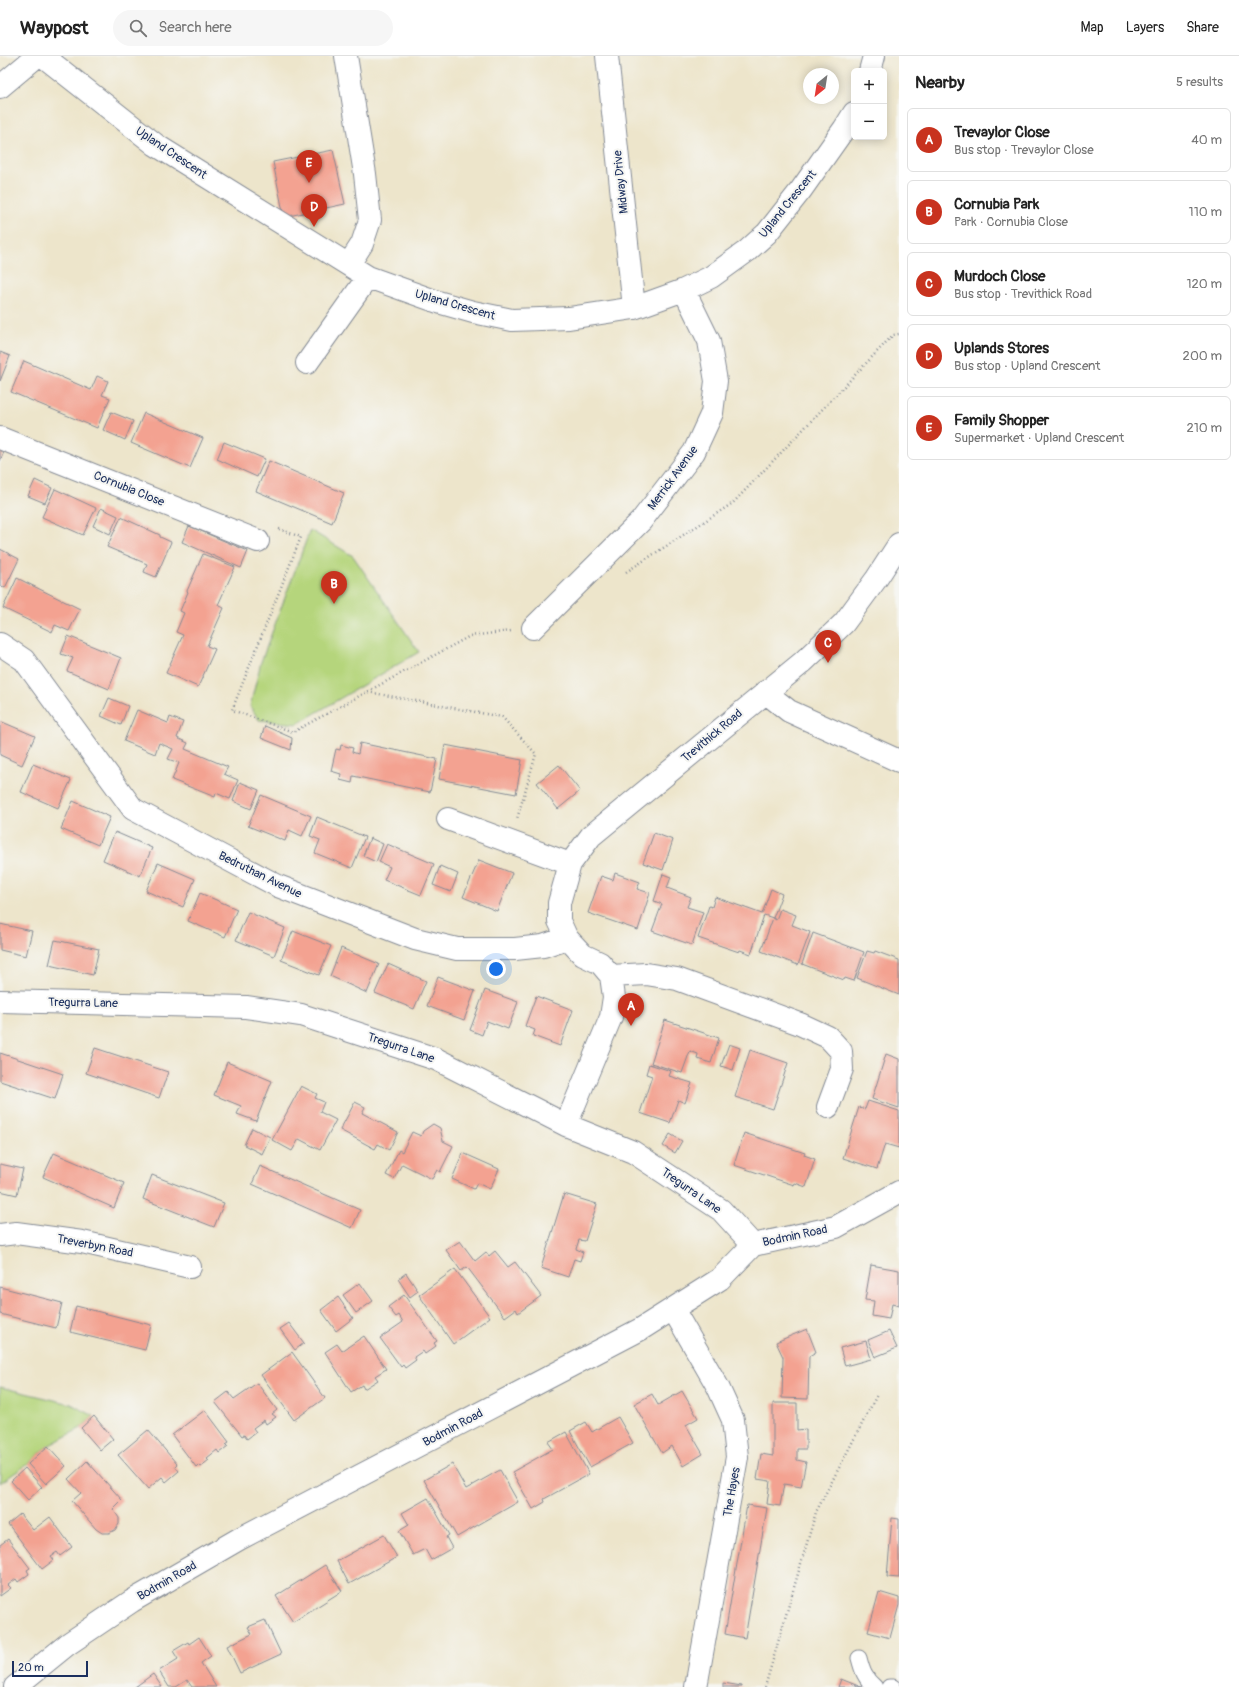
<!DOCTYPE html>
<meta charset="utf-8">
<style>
:root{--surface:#fff;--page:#f6f6f6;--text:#222;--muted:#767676;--line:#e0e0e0;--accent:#c8321e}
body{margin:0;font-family:Pangolin,sans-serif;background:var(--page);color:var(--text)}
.controls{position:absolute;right:12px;top:12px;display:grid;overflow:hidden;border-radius:6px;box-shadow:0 2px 10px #0003}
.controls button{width:36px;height:36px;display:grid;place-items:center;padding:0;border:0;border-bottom:1px solid var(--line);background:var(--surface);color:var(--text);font:20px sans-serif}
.compass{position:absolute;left:803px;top:12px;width:36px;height:36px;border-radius:50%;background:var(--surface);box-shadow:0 2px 10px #0003;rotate:210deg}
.scale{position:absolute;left:12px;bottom:10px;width:76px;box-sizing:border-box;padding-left:4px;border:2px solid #1b2f5e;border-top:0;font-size:11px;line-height:14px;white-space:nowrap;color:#1b2f5e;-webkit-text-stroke:3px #f6f6f2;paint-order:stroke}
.you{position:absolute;left:496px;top:913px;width:14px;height:14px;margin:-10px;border:3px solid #fff;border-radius:50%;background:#1a73e8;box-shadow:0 0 0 6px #1a73e833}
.badge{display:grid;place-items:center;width:26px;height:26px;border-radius:50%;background:var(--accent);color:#fff;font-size:13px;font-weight:700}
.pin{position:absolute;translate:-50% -33px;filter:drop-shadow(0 1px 2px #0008)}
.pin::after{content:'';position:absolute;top:21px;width:14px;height:12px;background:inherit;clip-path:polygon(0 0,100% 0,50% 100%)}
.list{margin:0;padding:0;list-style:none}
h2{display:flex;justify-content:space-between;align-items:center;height:52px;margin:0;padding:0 16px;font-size:17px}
h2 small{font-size:13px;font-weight:400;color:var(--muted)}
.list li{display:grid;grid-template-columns:26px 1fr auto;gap:12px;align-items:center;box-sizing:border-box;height:64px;margin:0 8px 8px;padding:0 8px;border:1px solid var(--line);border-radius:6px}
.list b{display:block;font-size:15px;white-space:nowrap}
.list p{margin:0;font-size:13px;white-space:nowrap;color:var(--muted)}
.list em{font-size:13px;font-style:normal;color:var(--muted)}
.icon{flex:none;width:22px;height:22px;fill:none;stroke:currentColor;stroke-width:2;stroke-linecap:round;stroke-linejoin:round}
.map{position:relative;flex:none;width:899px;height:1631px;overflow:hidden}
header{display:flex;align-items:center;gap:24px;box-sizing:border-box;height:56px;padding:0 20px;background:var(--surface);border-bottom:1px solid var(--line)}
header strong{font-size:19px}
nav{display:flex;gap:22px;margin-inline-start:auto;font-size:14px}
.search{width:280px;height:36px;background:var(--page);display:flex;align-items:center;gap:10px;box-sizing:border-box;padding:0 14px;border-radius:22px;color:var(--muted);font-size:15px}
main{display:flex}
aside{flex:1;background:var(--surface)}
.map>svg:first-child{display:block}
.green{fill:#b5d57c;stroke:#68826d}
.building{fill:#f3a291}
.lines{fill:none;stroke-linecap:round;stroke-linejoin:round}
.lane-casing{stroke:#848a94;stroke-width:17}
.street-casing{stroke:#848a94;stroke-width:24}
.secondary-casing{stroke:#848a94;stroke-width:24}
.path{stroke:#848a94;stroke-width:2.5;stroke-dasharray:1 3;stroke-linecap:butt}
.lane{stroke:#fff;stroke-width:15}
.street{stroke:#fff;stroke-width:22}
.secondary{stroke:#fff;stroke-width:22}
.labels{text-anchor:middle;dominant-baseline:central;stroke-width:4;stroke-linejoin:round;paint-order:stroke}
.street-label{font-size:12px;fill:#1b2f5e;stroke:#f6f6f2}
</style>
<header>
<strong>Waypost</strong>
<div class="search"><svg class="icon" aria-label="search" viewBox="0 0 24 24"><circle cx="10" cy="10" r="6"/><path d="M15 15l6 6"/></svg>Search here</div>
<nav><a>Map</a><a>Layers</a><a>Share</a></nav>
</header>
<main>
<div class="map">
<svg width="899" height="1631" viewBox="0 0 899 1631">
<rect width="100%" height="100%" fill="#f6f6f2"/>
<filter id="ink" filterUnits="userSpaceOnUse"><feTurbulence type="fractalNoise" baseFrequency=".025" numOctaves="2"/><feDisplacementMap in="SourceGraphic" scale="8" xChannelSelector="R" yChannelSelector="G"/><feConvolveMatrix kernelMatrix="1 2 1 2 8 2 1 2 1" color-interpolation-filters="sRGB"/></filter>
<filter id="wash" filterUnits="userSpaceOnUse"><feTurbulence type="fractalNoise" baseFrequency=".012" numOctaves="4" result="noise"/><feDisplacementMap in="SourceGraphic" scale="16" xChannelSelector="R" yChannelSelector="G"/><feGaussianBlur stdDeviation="0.9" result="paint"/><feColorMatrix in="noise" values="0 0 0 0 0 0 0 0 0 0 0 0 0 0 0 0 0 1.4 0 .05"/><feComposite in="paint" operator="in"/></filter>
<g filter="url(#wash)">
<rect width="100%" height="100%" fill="#ede5cb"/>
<!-- green -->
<path class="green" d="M310 474 353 500 419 596 297 668 259 664 250 650 261 606Z
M0 1331 71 1348 94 1360 81 1372 48 1390 28 1408 0 1427Z"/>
<g id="blocks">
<!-- building -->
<path class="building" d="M333 94 345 148 284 161 273 106Z
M0 296 10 300 0 325Z
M24 305 91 334 97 320 108 325 102 339 110 342 97 372 11 336Z
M111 356 133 365 125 384 103 374Z
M144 357 203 382 190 412 131 387Z
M224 386 265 403 257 421 217 403Z
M0 394 4 396 0 405Z
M269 405 344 437 332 467 256 435Z
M35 424 52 432 45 447 28 440Z
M55 433 96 452 83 479 42 461Z
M101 452 118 460 110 478 93 470Z
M121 461 160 479V481L171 486 156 521 144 516 147 508 107 491Z
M189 470 248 495 241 512 182 486Z
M0 493 19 503 5 532 0 529Z
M203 498 235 511 218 549 224 552 207 590 215 593 198 631 166 617 183 579 176 576 184 557 180 555 188 536 187 535Z
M17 522 80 553 69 575 55 569 52 576 3 552Z
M68 580 121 602 109 633 67 615 73 602 61 598Z
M109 642 128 650 121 669 101 660Z
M137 654 168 667 170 661 183 666 177 682 188 687 185 693 228 711 224 718 238 724 230 743 216 737 215 741 172 724 179 707 168 703 173 693 159 687 155 698 124 685Z
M0 665 35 680 22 709 0 699Z
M265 670 292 682 291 694 261 682Z
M360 687 437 703 430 736 353 720 352 727 340 724 341 718 331 715 336 693 340 694 341 689 353 692 352 696 358 698Z
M445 689 522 704 516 738 439 723Z
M33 708 71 724 58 752 21 736Z
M559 709 580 735 558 753 537 727Z
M240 726 259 734 251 753 233 745Z
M261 739 311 760 302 780 289 774 285 785 248 770Z
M73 745 110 761 98 789 61 773Z
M317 761 365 781 352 812 315 797 320 784 310 780Z
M115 776 152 792 140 820 103 804Z
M654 777 673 784 663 814 643 807Z
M370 782 383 788 376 806 363 800Z
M387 788 434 808 421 839 384 824 390 811 379 806Z
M479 804 512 817 497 855 463 841Z
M158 807 195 823 183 851 146 835Z
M440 810 458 818 451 836 433 829Z
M615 817 640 826 637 833 650 837 638 874 588 857 601 820 613 824Z
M663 818 671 821 667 832 691 841 687 851 703 856 692 889 652 875 662 848 654 845Z
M771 833 782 838 773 862 764 859 751 898 740 894 739 896 698 882 709 850 712 851 715 841 762 858Z
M200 837 237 853 225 881 188 865Z
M780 853 796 859 792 869 810 876 798 909 761 895 773 862 776 864Z
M248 856 285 872 274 900 236 884Z
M0 868 32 875 26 900 0 894Z
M293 875 331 890 319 919 281 904Z
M813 877 864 896 854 925 845 922 844 924 802 908Z
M55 884 99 893 93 919 49 909Z
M341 892 379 908 367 937 330 920Z
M867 895 874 897 875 895 899 904V939L857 922Z
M388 908 426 925 414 953 375 937Z
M438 921 475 935 464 964 427 950Z
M485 934 518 946 508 973 487 965 482 979 470 974Z
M536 940 573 954 560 990 533 980 535 974 525 970Z
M665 964 719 982 711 1007 697 1003 698 998 690 995 682 1017 651 1007Z
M729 988 740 992 733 1014 721 1010Z
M95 992 168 1016 159 1042 86 1017Z
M750 994 788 1007 773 1053 735 1041Z
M0 997 63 1018 55 1043 0 1025Z
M886 998 899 1003V1052L872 1043Z
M227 1006 272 1025 256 1065 237 1058 241 1050 214 1039Z
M649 1008 671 1015 669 1020 692 1027 685 1047 678 1044 670 1067 640 1057 652 1020 646 1018Z
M301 1030 317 1038 315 1042 324 1046 320 1056 336 1064 320 1094 299 1083 292 1095 272 1084Z
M868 1045 899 1055V1092L885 1088 877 1113 843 1102 859 1051 865 1053Z
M355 1046 365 1051 362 1057 398 1076 389 1094 378 1088 375 1093 340 1074Z
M433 1068 440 1072 443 1085 453 1090 440 1116 437 1114 432 1123 402 1108 394 1123 386 1119 399 1094 402 1096 412 1076 421 1080 423 1075Z
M252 1072 270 1081 262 1098 244 1089Z
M744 1077 805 1097 804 1099 815 1103 806 1131 795 1127 794 1129 734 1109Z
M670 1078 682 1085 675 1097 663 1090Z
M54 1097 124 1127 114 1152 43 1121Z
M463 1097 499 1113 490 1133 477 1127 474 1133 452 1123Z
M0 1108 23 1113 17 1139 0 1135Z
M260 1110 360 1154 352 1172 252 1128Z
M152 1119 224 1147 214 1171 143 1143Z
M564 1138 597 1148 585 1185 579 1184 576 1193 583 1196 580 1205 574 1203 568 1221 541 1212Z
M460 1185 475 1205 486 1196 489 1200 495 1195 508 1211 515 1206 541 1240 518 1257 516 1253 505 1261 467 1211 461 1215 446 1194Z
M871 1209 899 1214V1250L892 1248 889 1263 872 1260 874 1245 865 1244Z
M455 1213 490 1261 453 1288 419 1239Z
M406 1217 418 1235 410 1241 398 1223Z
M360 1227 373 1245 356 1257 343 1239Z
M0 1231 62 1247 56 1272 0 1258Z
M404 1239 437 1285 434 1287 436 1290 425 1298 423 1295 414 1301 416 1304 405 1312 403 1309 401 1311 380 1282 403 1266 399 1259 396 1261 388 1251Z
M338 1241 353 1262 336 1275 321 1254Z
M76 1250 151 1269 145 1294 70 1276Z
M289 1267 304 1287 295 1294 280 1273Z
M807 1273 816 1296 809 1300 808 1343 782 1342 783 1301 776 1286Z
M889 1275 897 1292 875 1301 868 1284Z
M364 1280 386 1313 375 1320 378 1324 364 1333 362 1329 351 1336 325 1296 337 1288 342 1295Z
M866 1285 871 1303 845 1310 840 1292Z
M292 1296 325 1342 294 1364 261 1319Z
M257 1327 277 1354 272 1358 276 1361 266 1368 264 1364 253 1372 256 1376 247 1383 244 1379 242 1380 215 1346 228 1336 234 1343Z
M682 1335 698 1362 686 1369 703 1398 683 1410 672 1390 662 1397 634 1348 652 1338 658 1349Z
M773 1347H797V1374L806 1373V1393H797V1404L806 1406 801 1431 784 1428 780 1450 767 1448 770 1425 757 1423 761 1398 773 1400Z
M205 1354 229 1386 226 1388 228 1390 219 1397 217 1394 207 1402 209 1404 200 1411 198 1409 196 1411 172 1379Z
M94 1360 113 1383 100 1394 81 1372Z
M618 1361 633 1387 590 1411 570 1375 586 1366 592 1376Z
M148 1374 177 1408 175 1410 179 1415 166 1426 162 1421 148 1433 118 1399Z
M566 1376 589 1418 544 1443 545 1446 533 1453 512 1416 553 1393 548 1386Z
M48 1390 66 1410 46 1428 28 1408Z
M87 1405 122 1444 113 1453 119 1462V1468L115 1474 109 1477H102L96 1473 72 1445 81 1437 68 1423Z
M452 1408 466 1433 500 1414 518 1446 457 1481 424 1424Z
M25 1412 42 1431 28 1444 11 1425Z
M428 1442 449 1479 446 1481 452 1492 431 1504 425 1493 413 1499 399 1475 409 1469 402 1457Z
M747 1449 767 1452 745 1582 725 1578Z
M20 1458 33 1474 50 1461 72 1491 60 1500 57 1496 51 1500 54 1504 42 1513 8 1468Z
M892 1462 899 1463V1522L887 1521Z
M384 1479 397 1501 349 1528 337 1505Z
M8 1483 30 1512 27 1514 29 1518 18 1526 16 1523 8 1529 11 1532 0 1540V1489Z
M325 1509 342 1535 293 1566 276 1540Z
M879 1536 899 1542V1549L890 1582 868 1576Z
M265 1564 281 1598 240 1617 227 1590 252 1578 248 1571Z
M199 1581 211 1600 201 1607 216 1631H192L187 1624 176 1631H169L159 1615 178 1603 173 1595 188 1586 189 1588Z
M153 1618 162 1631H135Z
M841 1623 861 1631H838Z
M723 1627 742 1630V1631H723Z"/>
</g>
</g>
<g filter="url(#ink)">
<use href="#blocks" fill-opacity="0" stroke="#848a94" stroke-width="1"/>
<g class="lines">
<defs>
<path id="lane" d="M859 1602C862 1614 865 1623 875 1631
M889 1631H893"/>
<path id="street" d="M43 0 156 89 368 221 438 246 473 256 512 264 569 262 634 252 684 234 711 221 747 195 767 177 801 134 844 73 854 57
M346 0 365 118 370 164 362 188 349 208
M607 0 634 252
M870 15 874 0
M0 31 37 0
M307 307 368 221
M0 382 258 485
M533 572 641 465 694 396 712 357 716 325 709 285 684 234
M0 588 24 604 133 753 278 830 415 883 457 893H515L543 890 567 882
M765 636 789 655 899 705
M448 763 570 808
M611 920 600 907 583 899 567 882 559 865V847L570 808 591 780 803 606 844 567 877 522 899 488
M611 920 646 918 677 923 800 968 828 981 841 995 842 1013 828 1051
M0 945 246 951 301 959 436 1003 566 1069 633 1096 721 1154 753 1189
M566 1069 611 961 614 941 611 920
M0 1179 16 1177 82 1186 190 1211
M673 1253 718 1331 733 1364 737 1401 696 1631"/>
<path id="secondary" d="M15 1631 68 1588 132 1545 239 1483 641 1273 720 1223 753 1189 836 1171 899 1136"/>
</defs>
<!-- lane casing -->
<use href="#lane" class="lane-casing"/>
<!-- street casing -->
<use href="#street" class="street-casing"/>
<!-- secondary casing -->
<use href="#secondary" class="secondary-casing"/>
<!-- path -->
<path class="path" d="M279 473 301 481 232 654 293 676 470 580 511 575
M626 516 733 447 893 279 899 278
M368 636 502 661 536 698 517 763
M765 1631 816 1456 877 1339"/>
<!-- lane -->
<use href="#lane" class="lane"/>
<!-- street -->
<use href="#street" class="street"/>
<!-- secondary -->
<use href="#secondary" class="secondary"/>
</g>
</g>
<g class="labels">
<!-- street labels -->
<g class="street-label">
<text transform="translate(171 97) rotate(34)">Upland Crescent</text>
<text transform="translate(621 126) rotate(-96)">Midway Drive</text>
<text transform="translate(788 148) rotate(-51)">Upland Crescent</text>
<text transform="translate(455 249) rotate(16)">Upland Crescent</text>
<text transform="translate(673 422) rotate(-54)">Merrick Avenue</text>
<text transform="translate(129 433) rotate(22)">Cornubia Close</text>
<text transform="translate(712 680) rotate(-40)">Trevithick Road</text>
<text transform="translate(260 819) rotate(26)">Bedruthan Avenue</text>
<text transform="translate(83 947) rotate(1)">Tregurra Lane</text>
<text transform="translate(401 992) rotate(19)">Tregurra Lane</text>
<text transform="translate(691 1135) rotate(35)">Tregurra Lane</text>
<text transform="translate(795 1180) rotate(-12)">Bodmin Road</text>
<text transform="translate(95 1190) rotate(11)">Treverbyn Road</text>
<text transform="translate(453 1372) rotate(-28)">Bodmin Road</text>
<text transform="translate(732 1436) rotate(-80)">The Hayes</text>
<text transform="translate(167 1525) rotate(-30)">Bodmin Road</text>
</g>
</g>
</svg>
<div class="controls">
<button>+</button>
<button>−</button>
</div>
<svg class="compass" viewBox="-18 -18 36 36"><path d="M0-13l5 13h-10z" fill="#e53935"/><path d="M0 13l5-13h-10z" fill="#767676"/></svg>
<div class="scale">20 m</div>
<div class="you"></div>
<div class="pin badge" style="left:631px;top:970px">A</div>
<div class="pin badge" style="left:334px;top:548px">B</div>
<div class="pin badge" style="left:828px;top:607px">C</div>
<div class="pin badge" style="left:314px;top:171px">D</div>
<div class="pin badge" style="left:309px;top:127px">E</div>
</div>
<aside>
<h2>Nearby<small>5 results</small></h2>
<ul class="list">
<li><span class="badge">A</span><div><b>Trevaylor Close</b><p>Bus stop · Trevaylor Close</p></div><em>40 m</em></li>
<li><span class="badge">B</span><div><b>Cornubia Park</b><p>Park · Cornubia Close</p></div><em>110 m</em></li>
<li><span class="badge">C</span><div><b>Murdoch Close</b><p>Bus stop · Trevithick Road</p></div><em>120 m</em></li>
<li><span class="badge">D</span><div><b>Uplands Stores</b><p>Bus stop · Upland Crescent</p></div><em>200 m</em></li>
<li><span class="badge">E</span><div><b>Family Shopper</b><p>Supermarket · Upland Crescent</p></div><em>210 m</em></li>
</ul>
</aside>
</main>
